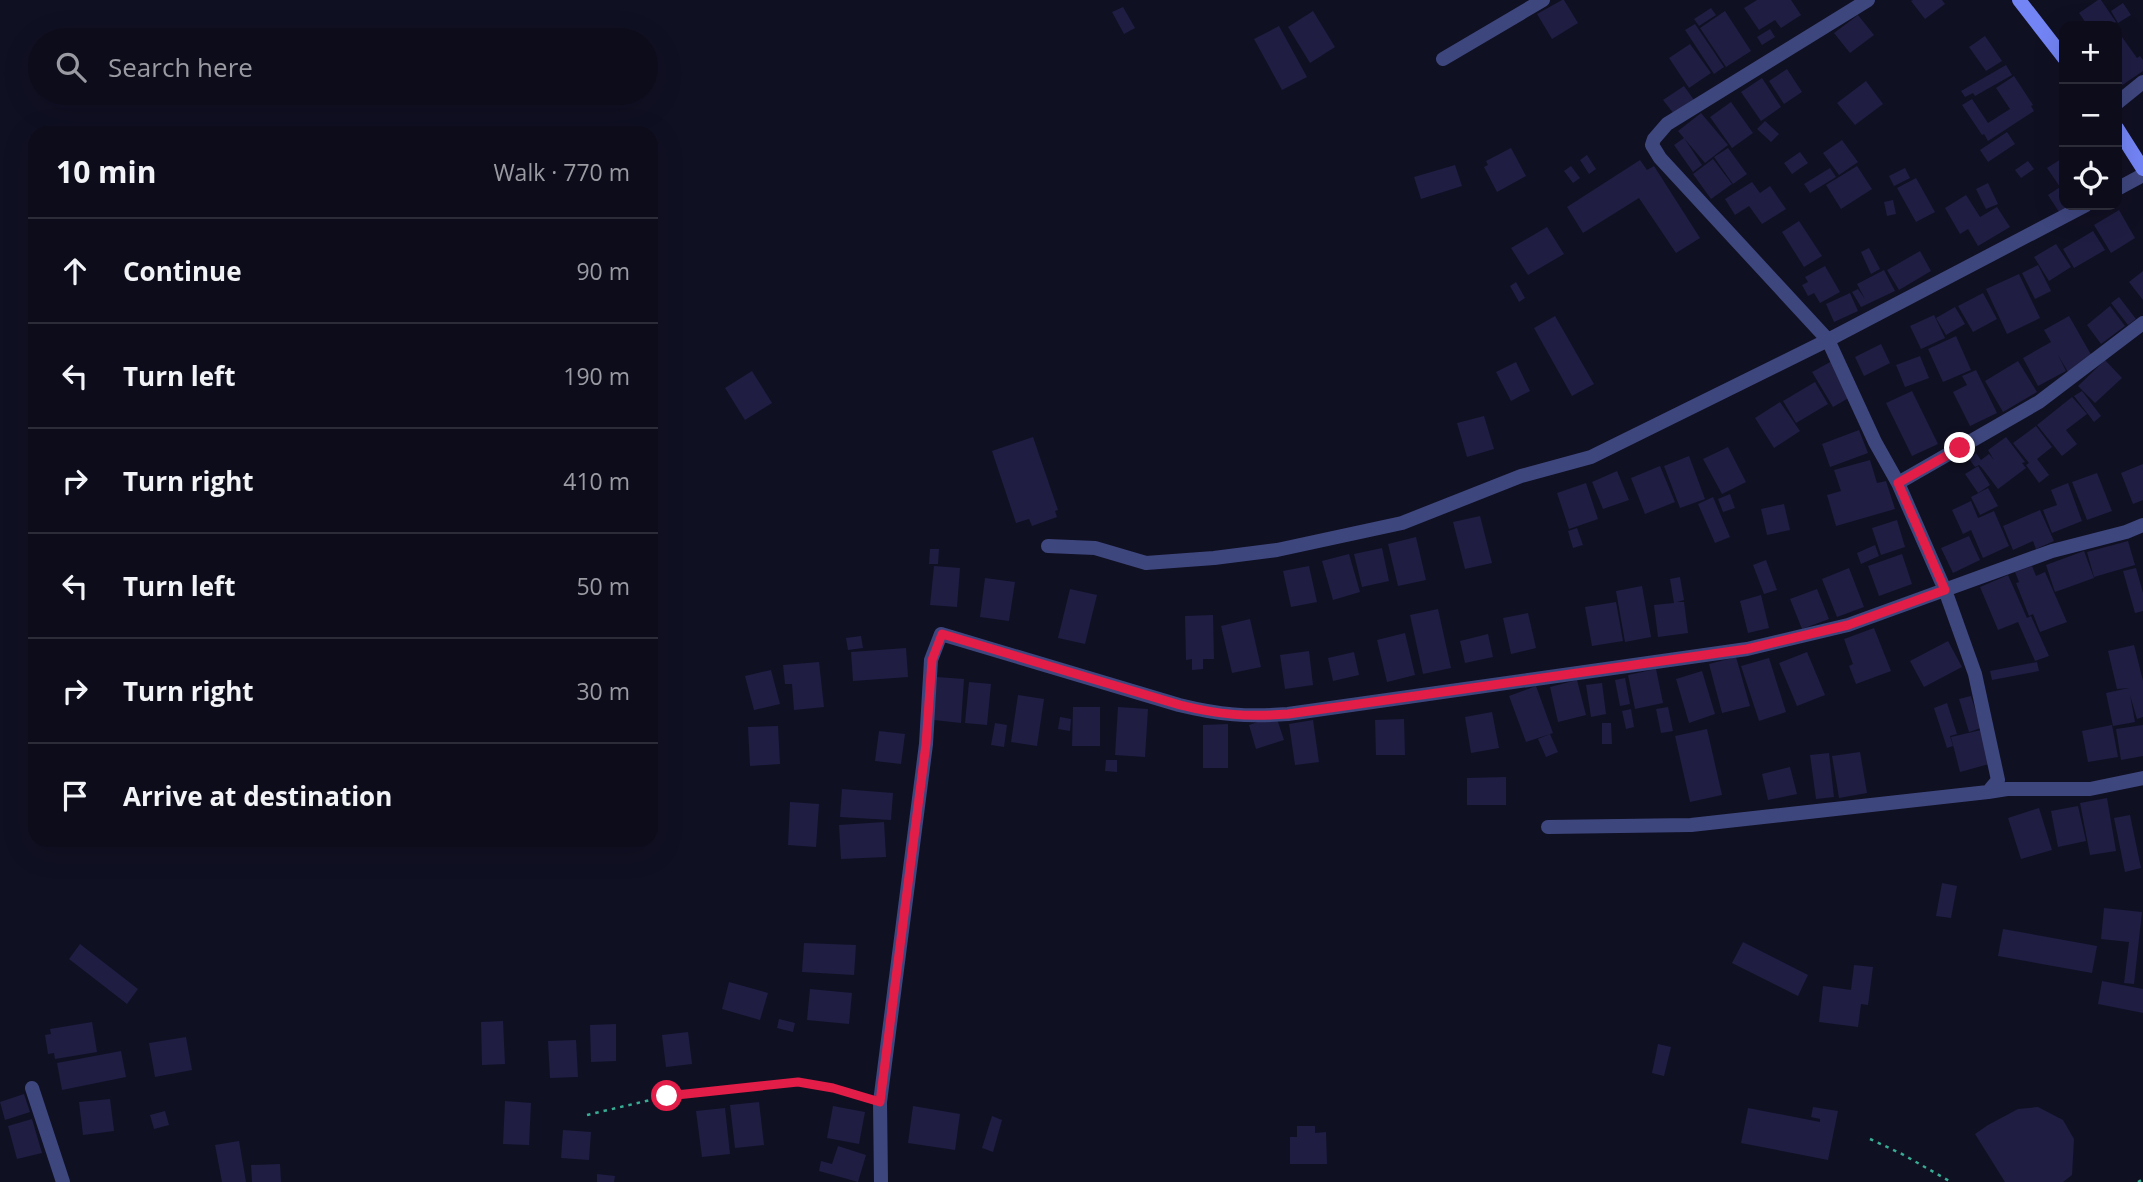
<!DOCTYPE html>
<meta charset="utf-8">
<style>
:root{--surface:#0c0c1a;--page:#1a1a27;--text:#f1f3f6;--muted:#9a9ba2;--line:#2c2c39}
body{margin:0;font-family:"Open Sans",sans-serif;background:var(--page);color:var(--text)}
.controls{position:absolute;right:21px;top:21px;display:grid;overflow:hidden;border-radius:14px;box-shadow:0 7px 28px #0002}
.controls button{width:63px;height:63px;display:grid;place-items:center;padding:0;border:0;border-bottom:2px solid var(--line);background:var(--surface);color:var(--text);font:35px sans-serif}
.stop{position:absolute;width:21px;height:21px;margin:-16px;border:5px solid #e11d48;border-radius:50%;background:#fff}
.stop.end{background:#e11d48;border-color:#fff;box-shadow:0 2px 7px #0008}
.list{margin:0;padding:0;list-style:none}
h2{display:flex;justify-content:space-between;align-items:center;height:91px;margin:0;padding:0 28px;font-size:30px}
h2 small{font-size:23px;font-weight:400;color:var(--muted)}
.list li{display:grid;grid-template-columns:46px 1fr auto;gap:21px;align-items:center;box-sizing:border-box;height:105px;padding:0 28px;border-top:2px solid var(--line)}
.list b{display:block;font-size:26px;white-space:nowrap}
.list em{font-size:23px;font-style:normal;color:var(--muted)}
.icon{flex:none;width:38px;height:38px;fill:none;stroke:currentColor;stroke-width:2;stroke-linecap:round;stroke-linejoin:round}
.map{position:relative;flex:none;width:2143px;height:1182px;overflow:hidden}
.search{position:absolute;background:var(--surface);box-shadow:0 7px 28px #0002;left:28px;top:28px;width:630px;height:77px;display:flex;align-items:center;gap:18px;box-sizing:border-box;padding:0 24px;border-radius:38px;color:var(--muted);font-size:26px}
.panel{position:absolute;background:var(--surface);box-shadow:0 7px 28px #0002;left:28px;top:126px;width:630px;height:721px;border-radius:21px}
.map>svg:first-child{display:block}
.building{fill:#1f1d42}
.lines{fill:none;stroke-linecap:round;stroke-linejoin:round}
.path{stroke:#38ad94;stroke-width:2.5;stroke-dasharray:3.5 5;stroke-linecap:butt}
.street{stroke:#3e467e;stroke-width:14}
.secondary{stroke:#7384f5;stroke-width:14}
.route{stroke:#e11d48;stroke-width:9}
</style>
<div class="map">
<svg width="2143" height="1182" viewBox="0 0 2143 1182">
<rect width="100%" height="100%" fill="#101023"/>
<!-- building -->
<path class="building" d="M1562 0H1564L1578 23 1552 39 1537 14Z
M1757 0H1791L1801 15 1781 28 1775 20 1759 30 1744 8Z
M1913 0H1942L1945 4 1925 19 1911 1Z
M2098 0H2101L2116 22 2110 26H2088L2079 13Z
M2123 3 2131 15 2118 23 2111 11Z
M1123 7 1135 28 1124 34 1112 12Z
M1711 8 1716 15 1699 26 1694 19Z
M1313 11 1335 47 1310 63 1288 27Z
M1725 11 1751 51 1726 67 1700 28Z
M1858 15 1874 35 1850 53 1834 33Z
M1695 24 1724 67 1714 74 1685 30Z
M1279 26 1307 77 1282 90 1254 39Z
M1770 29 1775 37 1762 45 1757 37Z
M2117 30 2137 58 2140 56 2143 60V71L2121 86 2117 79Z
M1985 36 2002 61 1986 71 1969 47Z
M1690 44 1711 73 1689 88 1669 58Z
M2006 65 2012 75 1975 96 1973 93 1965 97 1961 91Z
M1787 69 1802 92 1784 104 1769 81Z
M2014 76 2033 105 2031 106 2034 111 1988 141 1984 134 1982 135 1962 105 1972 99 1988 123 2010 109 1996 88Z
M1762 78 1781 107 1761 121 1741 92Z
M1866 81 1883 104 1855 125 1837 103Z
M1684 86 1694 100 1674 114 1663 100Z
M1731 102 1753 133 1732 148 1710 117Z
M1701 113 1728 145 1705 163 1678 131Z
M1765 121 1779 134 1771 142 1757 129Z
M2007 132 2015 144 1988 162 1980 150Z
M1684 138 1702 165 1693 172 1674 145Z
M1842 140 1858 162 1839 175 1823 153Z
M1511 148 1526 176 1497 192 1484 167 1488 165 1486 161Z
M1728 148 1747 174 1733 184 1714 157Z
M1800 152 1808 163 1792 174 1784 163Z
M1587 155 1596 169 1589 174 1580 160Z
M2064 157V205H2077L2061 215 2048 195 2060 187 2047 168Z
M1713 159 1732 184 1711 199 1693 174Z
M1640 160 1647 170 1654 166 1700 238 1676 253 1639 198 1583 233 1567 207Z
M2028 161 2034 169 2021 178 2015 170Z
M1455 165 1462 186 1421 199 1414 177Z
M1571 166 1580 178 1573 183 1564 171Z
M1857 166 1872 189 1841 209 1826 185Z
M1830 168 1836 177 1810 193 1804 184Z
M1905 168 1910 178 1894 186 1889 176Z
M1916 178 1935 212 1916 222 1897 188Z
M1752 182 1760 193 1770 186 1786 209 1762 224 1749 206 1735 215 1725 199Z
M1988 183 1998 204 1986 209 1976 189Z
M1966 195 1980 217 1997 207 2010 227 1978 246 1968 229 1960 234 1945 208Z
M1893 200 1896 214 1887 216 1884 202Z
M2119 210 2135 238 2111 253 2094 225Z
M1799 221 1822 256 1804 267 1782 232Z
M1547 227 1564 254 1528 275 1511 248Z
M2093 231 2105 250 2074 268 2063 249Z
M2056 244 2071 267 2049 281 2034 257Z
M1869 248 1880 269 1871 274 1861 252Z
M1920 251 1931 271 1899 290 1887 270Z
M2038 265 2051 291 2035 299 2022 273Z
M1825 266 1840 292 1820 303 1814 293 1808 296 1802 285 1808 282 1805 277Z
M1884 270 1895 291 1861 307 1852 292 1858 289 1865 299 1857 284Z
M2143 271V300L2129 282Z
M2019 274 2040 318 2007 334 1986 289Z
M1516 282 1525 298 1519 302 1510 286Z
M1850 293 1858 311 1834 322 1826 304Z
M1983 293 1997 319 1973 332 1958 306Z
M2119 297 2136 319 2128 325 2111 303Z
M2110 306 2125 326 2101 344 2087 325Z
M1955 307 1965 324 1946 335 1936 318Z
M1934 315 1945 338 1921 349 1910 326Z
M1555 316 1594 384 1572 396 1534 328Z
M2069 316 2093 358 2068 372 2058 355 2066 371 2038 386 2023 358 2051 342 2044 330Z
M1956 336 1971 370 1943 382 1928 349Z
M1881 344 1890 363 1864 376 1855 357Z
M1920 356 1929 378 1905 387 1896 365Z
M2105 360 2122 378 2095 403 2078 386Z
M1832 361 1852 396 1833 407 1812 372Z
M2018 361 2037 392 2003 412 1985 381Z
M1516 362 1530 391 1511 401 1496 372Z
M1976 370 1997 413 1970 426 1953 392 1967 385 1962 376Z
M752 371 772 403 745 420 725 388Z
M1815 382 1828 404 1796 423 1783 401Z
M1912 391 1938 444 1912 456 1886 403Z
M2082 391 2101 416 2094 422 2074 396Z
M2072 397 2087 414 2066 430 2077 444 2062 456 2037 425Z
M1780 402 1800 431 1774 448 1755 418Z
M1484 416 1494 449 1467 457 1457 423Z
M2036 426 2052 447 2037 459 2049 475 2039 483 2026 465 2029 463 2013 443Z
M1859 430 1868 453 1830 467 1822 444Z
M1033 437 1058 510 1055 511 1057 517 1032 526 1029 519 1016 523 992 451Z
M2006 437 2025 462 2022 463 2026 468 1998 489 1982 468 1979 465 1975 467 1969 459 1976 453 1981 460 1989 454 1994 460 1988 450Z
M1728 447 1746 482 1722 494 1703 459Z
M1689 456 1705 499 1680 508 1664 466Z
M1870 460 1877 483 1886 481 1895 509 1836 526 1827 495 1841 491 1834 470Z
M2143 464V500L2133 504 2121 473Z
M1660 466 1675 502 1645 514 1631 478Z
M1978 466 1990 485 1978 493 1965 474Z
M1617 471 1629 500 1603 509 1592 482Z
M2097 473 2112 511 2087 520 2072 482Z
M1586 483 1598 519 1569 529 1557 493Z
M2068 483 2082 521 2052 533 2043 510 2057 505 2051 490Z
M1988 488 1998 506 1980 515 1971 497Z
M1730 494 1735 508 1723 512 1718 499Z
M1713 497 1730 537 1715 543 1698 504Z
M1971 501 1978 518 1994 511 2009 546 1983 558 1971 530 1963 534 1952 510Z
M1784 504 1790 530 1767 535 1761 509Z
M2040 510 2054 541 2036 549 2033 541 2013 550 2003 526Z
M1480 516 1492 563 1465 569 1453 522Z
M1897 520 1905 547 1881 555 1872 528Z
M1577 528 1583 545 1573 548 1568 531Z
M1969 536 1980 560 1953 573 1941 548Z
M1416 537 1426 580 1398 586 1388 544Z
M2128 541 2135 565 2094 577 2087 552Z
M1875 545 1879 556 1861 564 1857 553Z
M1382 548 1389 581 1362 587 1354 554Z
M930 549H939L938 564H929Z
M2084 551 2094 578 2055 592 2046 565Z
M1349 554 1360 592 1333 600 1322 561Z
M1902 554 1912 584 1879 596 1868 566Z
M1766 560 1777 590 1764 594 1753 565Z
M934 566 960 568 957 607 930 605Z
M1309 566 1317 602 1291 607 1283 571Z
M2032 566 2036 576 2045 572 2067 622 2040 632 2033 614 2029 616 2016 583 2019 582 2015 572Z
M1849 568 1864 607 1837 617 1822 579Z
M2136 568 2143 593V611L2135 613 2123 571Z
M2008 575 2027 618 2031 616 2049 656 2035 661 2018 622 1998 630 1980 587Z
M1680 577 1684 600 1677 602H1684L1688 633 1658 637 1654 605 1674 603 1670 579Z
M985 578 1015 582 1009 621 980 617Z
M1642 586 1651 637 1625 642 1616 591Z
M1070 589 1097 595 1085 644 1058 638Z
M1817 589 1829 619 1802 629 1790 599Z
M1761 595 1769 628 1748 633 1740 601Z
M1616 602 1623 641 1592 646 1585 607Z
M1438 609 1451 668 1423 674 1410 615Z
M1528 613 1536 648 1511 654 1503 618Z
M1213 615 1214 659H1203V669L1192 670V659L1186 660 1185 616Z
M1250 619 1261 667 1232 673 1221 626Z
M1874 628 1891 671 1856 684 1849 666 1853 664 1844 639Z
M1405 633 1415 675 1387 682 1377 640Z
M1488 634 1493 657 1465 663 1460 641Z
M861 636 863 648 848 650 846 638Z
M1948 641 1962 667 1924 687 1910 661Z
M2134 645 2143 681V717L2137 719 2130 695 2135 722 2113 726 2106 693 2129 688 2117 689 2108 651Z
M906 648 908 677 853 681 851 652Z
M1309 651 1313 685 1285 689 1280 655Z
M1354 652 1359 675 1333 681 1328 658Z
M1807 652 1825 695 1797 706 1779 663Z
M1736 657 1750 706 1722 713 1709 664Z
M1769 658 1786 712 1759 721 1741 666Z
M819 662 824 707 794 710 792 684H785L783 665Z
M2037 662 2039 671 1992 680 1990 671Z
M1656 669 1663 703 1635 709 1628 675Z
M771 670 780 704 754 710 745 676Z
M1702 671 1715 714 1689 723 1676 679Z
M937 677 964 679 961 723 934 720Z
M1625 678 1630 704 1620 706 1615 680Z
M1577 680 1586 715 1558 722 1550 687Z
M969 682 991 684 987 725 965 723Z
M1602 683 1606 714 1591 717 1586 685Z
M1536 686 1553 733 1526 742 1509 696Z
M1018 695 1044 699 1037 746 1011 742Z
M1971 696 1981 728 1969 732 1959 699Z
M1947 703 1957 734 1950 736 1953 746 1947 748 1934 708Z
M1073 707H1100V746H1072Z
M1118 707 1148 709 1145 757 1115 755Z
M1668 707 1673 731 1661 733 1656 709Z
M1631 709 1634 727 1626 729 1622 711Z
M1492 712 1499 748 1471 753 1465 717Z
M1276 716 1284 740 1256 749 1249 725Z
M1060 717 1071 719 1070 731 1058 729Z
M1404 719 1405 755H1376L1375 720Z
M1313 720 1319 762 1295 765 1289 724Z
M995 723 1007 725 1004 747 991 745Z
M1602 723H1611L1612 744H1602Z
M1228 724V768H1203V725Z
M2112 725 2118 757 2088 762 2082 731Z
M2143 725V756L2121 760 2116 729Z
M778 726 780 764 750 766 748 727Z
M1707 729 1722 795 1690 802 1675 736Z
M1981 730 1989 764 1960 772 1951 737Z
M879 731 905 734 901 764 875 761Z
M1550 734 1558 752 1546 757 1538 739Z
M1860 752 1867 793 1839 798 1832 756Z
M1829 753 1834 797 1816 799 1810 755Z
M1106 760H1117V772L1105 771Z
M1790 767 1797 794 1768 800 1762 774Z
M1506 777V805H1467V778Z
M842 789 893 793 891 820 840 817Z
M2107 798 2116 851 2090 855 2080 803Z
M790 802 819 804 816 847 788 845Z
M2078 806 2086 841 2058 847 2051 811Z
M2039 808 2052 850 2021 859 2008 818Z
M2130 815 2141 868 2125 872 2114 818Z
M884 822 886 857 841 859 839 825Z
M1942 883 1957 886 1951 918 1936 916Z
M2104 908 2142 912 2134 984 2124 983 2129 942 2101 939Z
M2003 929 2097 946 2092 973 1998 956Z
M1743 942 1808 975 1798 996 1732 963Z
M804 943 856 945 854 975 802 972Z
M80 944 138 989 127 1004 69 959Z
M1854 965 1873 967 1868 1005 1861 1004 1858 1027 1819 1022 1823 986 1851 990Z
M2102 981 2143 989V1013L2098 1004Z
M729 982 768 993 760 1020 722 1009Z
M810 989 852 993 849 1024 807 1020Z
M779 1019 795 1023 793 1032 777 1028Z
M503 1021 505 1064 482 1065 481 1022Z
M92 1022 97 1052 55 1059 54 1053 48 1054 45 1035 51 1034 50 1029Z
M616 1024V1061L591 1062 590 1025Z
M688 1032 692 1064 666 1067 662 1035Z
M186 1037 192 1070 155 1077 149 1043Z
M576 1040 578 1077 550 1078 548 1041Z
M1658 1044 1671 1047 1664 1076 1652 1073Z
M121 1051 126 1077 62 1090 57 1063Z
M24 1094 30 1112 5 1120 0 1102Z
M110 1099 114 1131 83 1135 79 1102Z
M505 1101 531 1103 529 1145 503 1144Z
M759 1102 764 1145 735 1148 730 1105Z
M833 1106 865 1112 859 1144 827 1138Z
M913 1106 960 1114 955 1150 908 1143Z
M1813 1107 1838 1111 1828 1160 1741 1143 1748 1108 1820 1122V1119L1811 1117Z
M2038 1107 2063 1120 2074 1139 2072 1175 2063 1182H2005L1975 1134 1988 1125 2018 1109Z
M725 1108 730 1154 702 1157 696 1111Z
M165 1111 169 1125 154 1129 150 1115Z
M992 1116 1002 1120 993 1152 982 1148Z
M32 1119 42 1153 17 1159 8 1126Z
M1297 1126H1315V1133L1326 1132 1327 1164H1290V1137H1297Z
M563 1130 591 1132 589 1160 561 1158Z
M239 1141 246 1182H222L215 1145Z
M838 1146 866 1155 858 1182 819 1171 821 1161 832 1164Z
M280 1164 281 1182H252L251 1165Z
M597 1174 615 1176 614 1182H597Z"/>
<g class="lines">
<!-- path -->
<path class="path" d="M587 1115 667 1096 798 1081 833 1088 864 1097
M1870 1139 1902 1154 1951 1182
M2138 1182 2143 1179"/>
<!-- street -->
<path class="street" d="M1868 0 1667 124 1654 139 1652 145 1660 158 1828 340 1875 442 1898 483 1945 590 1975 674 1998 780 1988 792 2007 789H2090L2143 778
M1443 59 1543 0
M2117 103 2143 82
M2117 189 2143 175
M1898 483 2039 402 2143 323
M1048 546 1095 548 1146 563 1214 558 1277 550 1402 523 1521 476 1591 457 1828 340 2086 205
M1548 827 1691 825 1988 792
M32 1088 63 1182
M881 1182 880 1102 926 744 931 660 941 634 1179 705C1220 715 1247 717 1288 714L1747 649 1848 625 2052 551 2126 532 2143 525"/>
<!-- secondary -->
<path class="secondary" d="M2019 0 2064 58
M2117 128 2143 169"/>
</g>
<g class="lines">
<!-- route -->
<path class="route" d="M667 1096 798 1082 833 1088 880 1102 926 744 932 660 942 634 1180 705C1220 715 1247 717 1288 714L1747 649 1848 625 1945 590 1898 483 1960 448"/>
</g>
</svg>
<div class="controls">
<button>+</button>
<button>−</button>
<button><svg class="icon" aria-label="locate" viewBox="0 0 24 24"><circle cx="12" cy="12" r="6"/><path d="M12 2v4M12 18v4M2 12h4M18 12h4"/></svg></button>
</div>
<div class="stop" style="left:667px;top:1096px"></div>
<div class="stop end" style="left:1960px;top:448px"></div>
<div class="search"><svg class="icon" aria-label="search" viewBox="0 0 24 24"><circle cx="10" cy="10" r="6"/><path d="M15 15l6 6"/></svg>Search here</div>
<section class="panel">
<h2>10 min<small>Walk · 770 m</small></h2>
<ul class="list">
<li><svg class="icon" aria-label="ahead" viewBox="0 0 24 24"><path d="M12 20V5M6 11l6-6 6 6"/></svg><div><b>Continue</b></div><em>90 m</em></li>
<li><svg class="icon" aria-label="left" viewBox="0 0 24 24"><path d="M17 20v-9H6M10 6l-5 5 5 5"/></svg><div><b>Turn left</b></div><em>190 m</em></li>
<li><svg class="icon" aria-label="right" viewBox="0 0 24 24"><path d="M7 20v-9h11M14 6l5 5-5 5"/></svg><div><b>Turn right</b></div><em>410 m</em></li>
<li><svg class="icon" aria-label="left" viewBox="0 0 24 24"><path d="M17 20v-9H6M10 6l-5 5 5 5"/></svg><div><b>Turn left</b></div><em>50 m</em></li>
<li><svg class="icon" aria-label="right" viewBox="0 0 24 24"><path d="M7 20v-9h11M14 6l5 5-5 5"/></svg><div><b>Turn right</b></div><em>30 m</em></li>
<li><svg class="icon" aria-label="arrive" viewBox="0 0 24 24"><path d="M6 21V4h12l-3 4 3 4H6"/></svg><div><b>Arrive at destination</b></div></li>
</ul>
</section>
</div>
